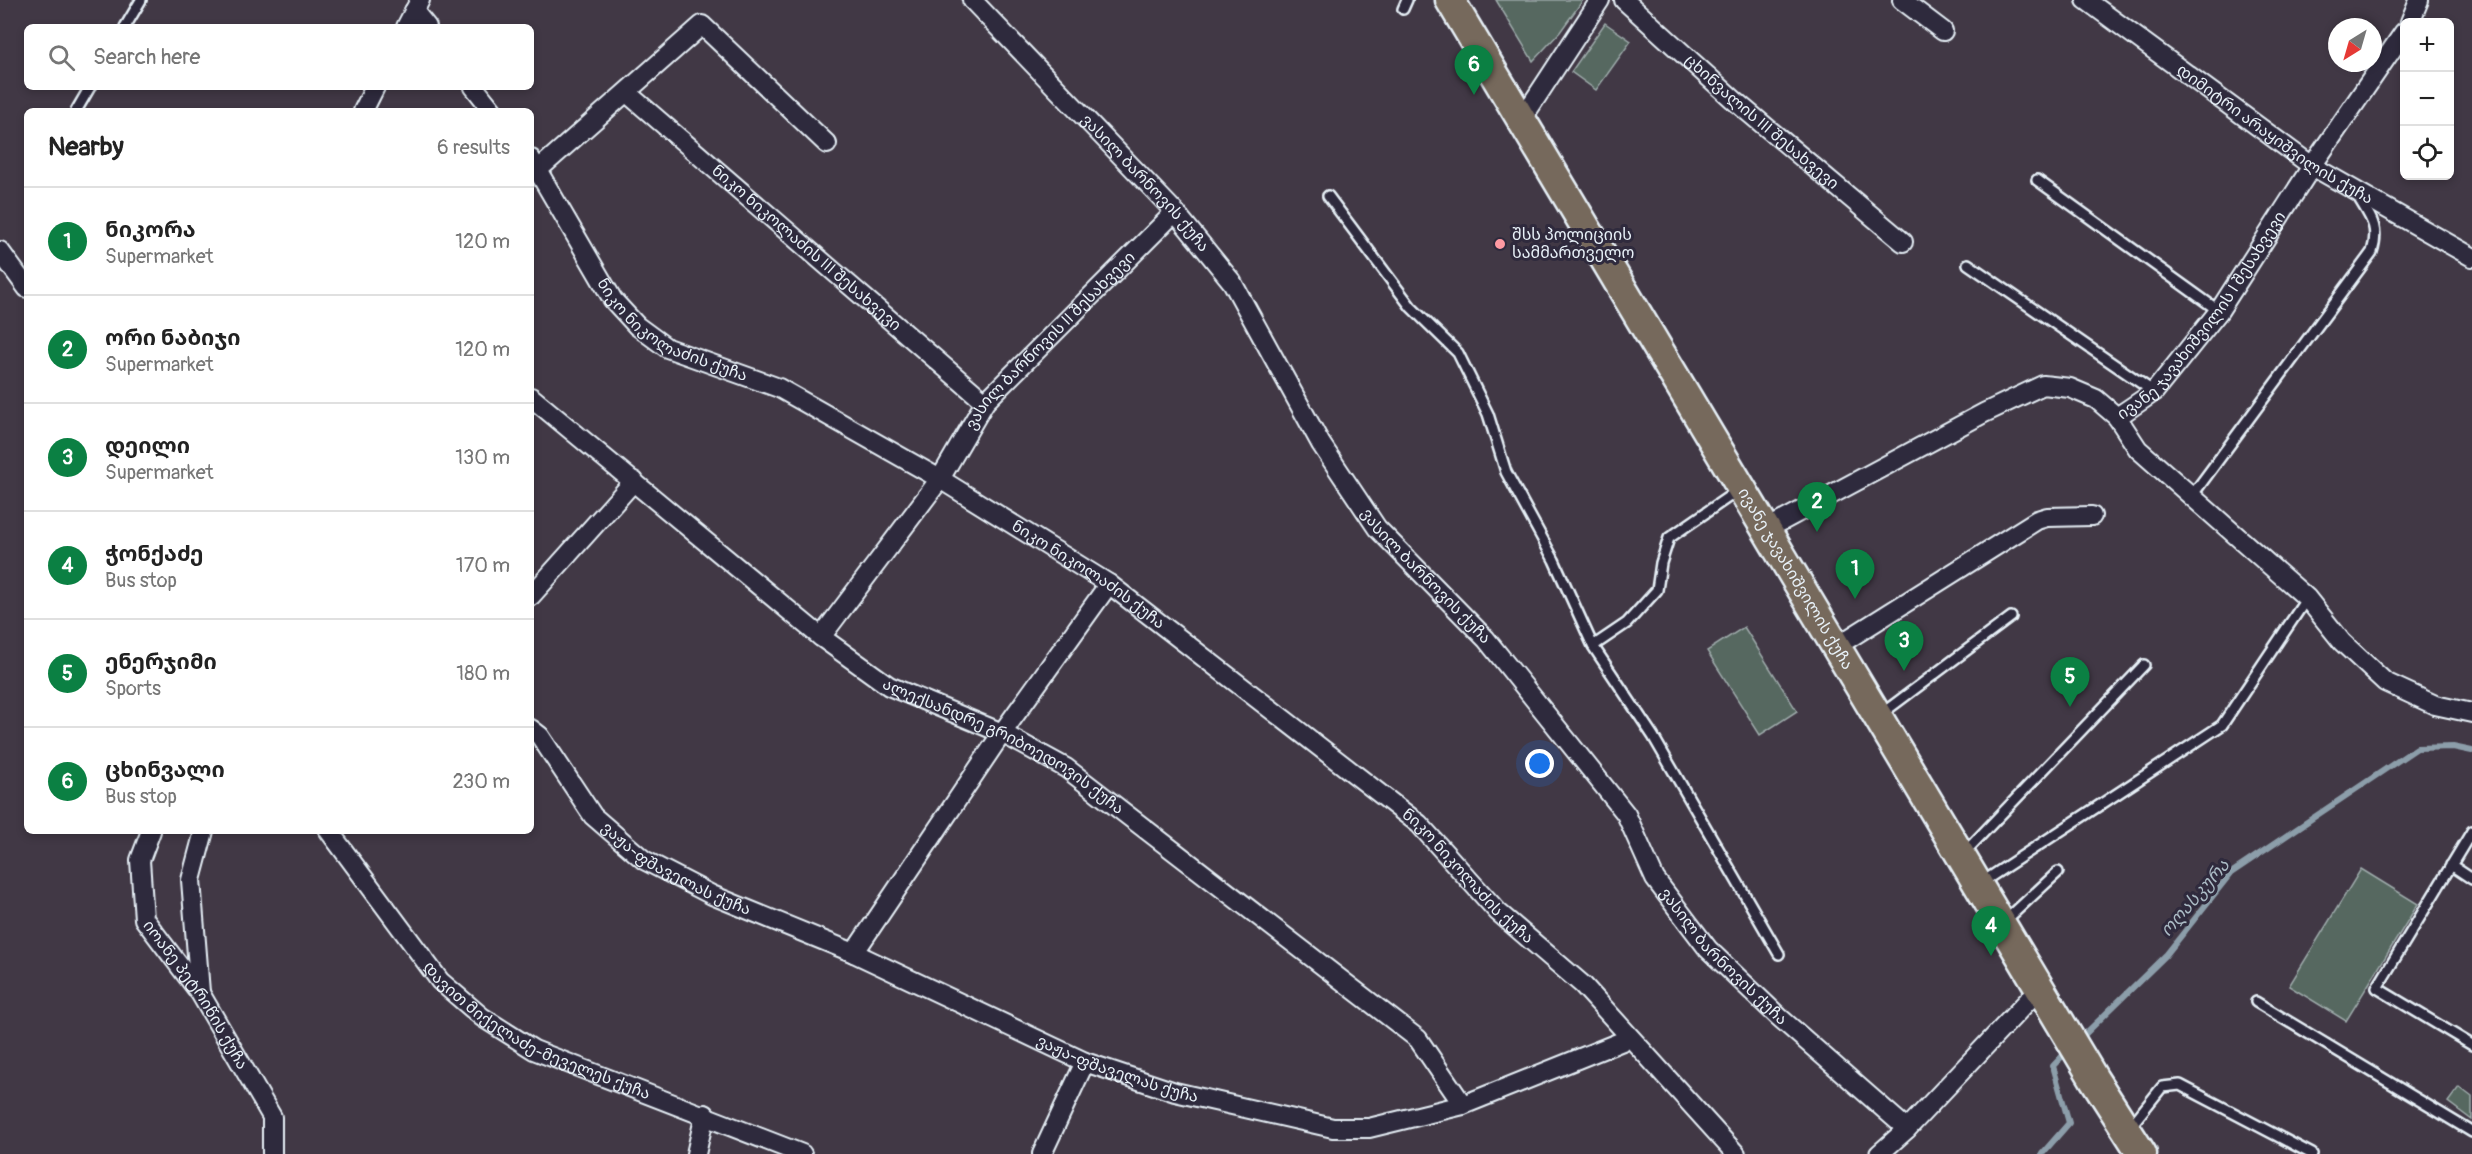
<!DOCTYPE html>
<meta charset="utf-8">
<style>
:root{--surface:#fff;--page:#f6f6f6;--text:#222;--muted:#767676;--line:#e0e0e0;--accent:#0b8043}
body{margin:0;font-family:Pangolin,"Noto Sans Georgian",sans-serif;background:var(--page);color:var(--text)}
.controls{position:absolute;right:18px;top:18px;display:grid;overflow:hidden;border-radius:9px;box-shadow:0 3px 9px #0003}
.controls button{width:54px;height:54px;display:grid;place-items:center;padding:0;border:0;border-bottom:2px solid var(--line);background:var(--surface);color:var(--text);font:30px sans-serif}
.compass{position:absolute;left:2328px;top:18px;width:54px;height:54px;border-radius:50%;background:var(--surface);box-shadow:0 3px 9px #0003;rotate:217deg}
.you{position:absolute;left:1540px;top:764px;width:21px;height:21px;margin:-15px;border:4px solid #fff;border-radius:50%;background:#1a73e8;box-shadow:0 0 0 9px #1a73e833}
.badge{display:grid;place-items:center;width:39px;height:39px;border-radius:50%;background:var(--accent);color:#fff;font-size:20px;font-weight:700}
.pin{position:absolute;translate:-50% -50px;filter:drop-shadow(0 2px 3px #0008)}
.pin::after{content:'';position:absolute;top:32px;width:21px;height:18px;background:inherit;clip-path:polygon(0 0,100% 0,50% 100%)}
.list{margin:0;padding:0;list-style:none}
h2{display:flex;justify-content:space-between;align-items:center;height:78px;margin:0;padding:0 24px;font-size:26px}
h2 small{font-size:20px;font-weight:400;color:var(--muted)}
.list li{display:grid;grid-template-columns:39px 1fr auto;gap:18px;align-items:center;box-sizing:border-box;height:108px;padding:0 24px;border-top:2px solid var(--line)}
.list b{display:block;font-size:22px;white-space:nowrap}
.list p{margin:0;font-size:20px;white-space:nowrap;color:var(--muted)}
.list em{font-size:20px;font-style:normal;color:var(--muted)}
.icon{flex:none;width:33px;height:33px;fill:none;stroke:currentColor;stroke-width:2;stroke-linecap:round;stroke-linejoin:round}
.map{position:relative;flex:none;width:2472px;height:1154px;overflow:hidden}
.search{position:absolute;background:var(--surface);box-shadow:0 3px 9px #0003;left:24px;top:24px;width:510px;height:66px;display:flex;align-items:center;gap:15px;box-sizing:border-box;padding:0 21px;border-radius:9px;color:var(--muted);font-size:22px}
.panel{position:absolute;background:var(--surface);box-shadow:0 3px 9px #0003;left:24px;top:108px;width:510px;height:726px;border-radius:9px}
.map>svg:first-child{display:block}
.green{fill:#566860;stroke:#9facac;stroke-width:1.5}
.lines{fill:none;stroke-linecap:round;stroke-linejoin:round}
.stream{stroke:#8c9eaa;stroke-width:6}
.lane-casing{stroke:#e8f1f8;stroke-width:14}
.street-casing{stroke:#e8f1f8;stroke-width:22}
.primary-casing{stroke:#e8f1f8;stroke-width:33}
.lane{stroke:#2f2a3d;stroke-width:9}
.street{stroke:#2f2a3d;stroke-width:18}
.primary{stroke:#76695c;stroke-width:28}
.poi-dot{fill:#ff9aa2;stroke:#2f2a3d;stroke-width:2}
.labels{text-anchor:middle;dominant-baseline:central;stroke-width:6;stroke-linejoin:round;paint-order:stroke}
.street-label{font-size:16px;fill:#e8f1f8;stroke:#2f2a3d}
.poi-label{font-size:16px;fill:#e8f1f8;stroke:#2f2a3d;text-anchor:start}
.water-label{font-size:18px;font-style:italic;fill:#aabac4;stroke:#2f2a3d}
</style>
<div class="map">
<svg width="2472" height="1154" viewBox="0 0 2472 1154">
<rect width="100%" height="100%" fill="#413845"/>
<filter id="ink" filterUnits="userSpaceOnUse"><feTurbulence type="fractalNoise" baseFrequency=".0167" numOctaves="2"/><feDisplacementMap in="SourceGraphic" scale="12" xChannelSelector="R" yChannelSelector="G"/><feConvolveMatrix kernelMatrix="1 2 1 2 8 2 1 2 1" color-interpolation-filters="sRGB"/></filter>
<g filter="url(#ink)">
<!-- green -->
<path class="green" d="M1496 0H1583L1560 32 1533 61Z
M1605 23 1631 41 1596 90 1571 72Z
M1744 627 1797 711 1760 735 1707 651Z
M2361 869 2418 904 2346 1021 2289 986Z
M2459 1087 2472 1097V1120L2448 1102Z"/>
<g class="lines">
<!-- stream -->
<path class="stream" d="M2080 1039 2166 955 2231 873 2417 748 2453 747 2472 751
M2042 1154 2069 1123 2053 1066 2068 1050"/>
<defs>
<path id="lane" d="M1403 9 1407 0
M125 27 141 0
M76 111 90 87
M2037 180 2219 311
M1328 196 1411 307 1458 353 1488 414 1506 472 1554 560 1593 646 1627 623 1657 590 1661 563 1669 538 1740 489
M1968 264 2154 392
M2191 497 2372 252C2380 226 2370 217 2357 195
M1593 646 1653 736 1779 954
M1880 715 2011 617
M2472 831 2377 988 2472 1045
M1963 854 2144 665
M2451 865 2472 879
M1981 883 2222 725 2307 598
M2004 922 2058 872
M2256 1002 2472 1132
M2130 1127 2162 1087 2180 1085 2312 1154"/>
<g id="street">
<path id="s1" d="M972 0 1175 212 1232 282 1321 444 1377 528 1486 639 1626 814 1655 879 1708 949 1779 1017 1907 1129"/>
<path id="s2" d="M1624 0 1735 101 1903 242"/>
<path d="M1902 0 1943 31"/>
<path id="s3" d="M2086 0 2312 166 2472 257"/>
<path d="M414 11 427 27"/>
<path d="M2410 22 2419 0"/>
<path d="M406 27 420 0"/>
<path d="M474 87 493 111"/>
<path id="s4" d="M627 93 985 402"/>
<path d="M363 111 375 87"/>
<path d="M1522 119 1600 0"/>
<path id="s5" d="M531 159 613 300 637 326 667 348 779 388 940 479 1109 584 1419 824 1498 912 1583 985 1736 1154"/>
<path d="M539 169 702 25 827 144"/>
<path d="M0 251 27 288"/>
<path id="s6" d="M531 397 821 637 889 686 1002 733 1066 768 1418 1039 1463 1105"/>
<path d="M2117 417 2138 449 2307 598 2342 642 2385 682 2435 705 2472 713"/>
<path id="s7" d="M1767 529 1984 413 2043 385 2070 388 2096 399 2117 417 2154 392 2219 311 2312 166 2404 32"/>
<path d="M531 596 634 481"/>
<path id="s8" d="M821 637 940 479 985 402 1175 212"/>
<path d="M1837 646 2037 520 2047 517 2092 516"/>
<path id="s9" d="M531 729 540 736 593 816 644 860 712 895 854 953 1085 1062 1175 1092 1333 1128H1369L1463 1105 1630 1038"/>
<path id="s10" d="M151 831 140 860 144 919 200 993 272 1117V1154"/>
<path id="s11" d="M329 831 440 981 482 1017 534 1050 802 1154"/>
<path d="M854 953 1002 733 1109 584"/>
<path d="M200 992 191 880 204 831"/>
<path d="M696 1154 705 1114"/>
<path d="M1042 1154 1085 1062"/>
<path d="M1879 1154 1907 1129 2041 987"/>
</g>
<g id="primary">
<path id="s12" d="M1450 0 2094 1079 2142 1154"/>
</g>
</defs>
<!-- lane casing -->
<use href="#lane" class="lane-casing"/>
<!-- street casing -->
<use href="#street" class="street-casing"/>
<!-- primary casing -->
<use href="#primary" class="primary-casing"/>
<!-- lane -->
<use href="#lane" class="lane"/>
<!-- street -->
<use href="#street" class="street"/>
<!-- primary -->
<use href="#primary" class="primary"/>
</g>
</g>
<!-- markers -->
<circle class="poi-dot" cx="1500" cy="244" r="6"/>
<g class="labels">
<!-- street labels -->
<g class="street-label">
<text stroke="none"><textPath href="#s2" startOffset="184">ცხინვალის III შესახვევი</textPath></text>
<text stroke="none"><textPath href="#s3" startOffset="232">დიმიტრი არაყიშვილის ქუჩა</textPath></text>
<text stroke="none"><textPath href="#s1" startOffset="252">ვასილ ბარნოვის ქუჩა</textPath></text>
<text stroke="none"><textPath href="#s4" startOffset="237">ნიკო ნიკოლაძის III შესახვევი</textPath></text>
<text stroke="none"><textPath href="#s7" startOffset="528">ივანე ჯავახიშვილის I შესახვევი</textPath></text>
<text stroke="none"><textPath href="#s5" startOffset="230">ნიკო ნიკოლაძის ქუჩა</textPath></text>
<text stroke="none"><textPath href="#s8" startOffset="376">ვასილ ბარნოვის II შესახვევი</textPath></text>
<text stroke="none"><textPath href="#s5" startOffset="716">ნიკო ნიკოლაძის ქუჩა</textPath></text>
<text stroke="none"><textPath href="#s1" startOffset="738">ვასილ ბარნოვის ქუჩა</textPath></text>
<text stroke="none"><textPath href="#s12" startOffset="674">ივანე ჯავახიშვილის ქუჩა</textPath></text>
<text stroke="none"><textPath href="#s6" startOffset="590">ალექსანდრე გრიბოედოვის ქუჩა</textPath></text>
<text stroke="none"><textPath href="#s9" startOffset="207">ვაჟა-ფშაველას ქუჩა</textPath></text>
<text stroke="none"><textPath href="#s5" startOffset="1202">ნიკო ნიკოლაძის ქუჩა</textPath></text>
<text stroke="none"><textPath href="#s1" startOffset="1224">ვასილ ბარნოვის ქუჩა</textPath></text>
<text stroke="none"><textPath href="#s10" startOffset="182">იოანე პეტრიწის ქუჩა</textPath></text>
<text stroke="none"><textPath href="#s11" startOffset="296">დავით მიქელაძე-მეველეს ქუჩა</textPath></text>
<text stroke="none"><textPath href="#s9" startOffset="693">ვაჟა-ფშაველას ქუჩა</textPath></text>
</g>
<!-- poi labels -->
<g class="poi-label">
<text x="1512" y="235">შსს პოლიციის<tspan x="1512" dy="18">სამმართველო</tspan></text>
</g>
<!-- water labels -->
<g class="water-label">
<text transform="translate(2195 898) rotate(-49)">ოღასკურა</text>
</g>
</g>
</svg>
<div class="controls">
<button>+</button>
<button>−</button>
<button><svg class="icon" aria-label="locate" viewBox="0 0 24 24"><circle cx="12" cy="12" r="6"/><path d="M12 2v4M12 18v4M2 12h4M18 12h4"/></svg></button>
</div>
<svg class="compass" viewBox="-18 -18 36 36"><path d="M0-13l5 13h-10z" fill="#e53935"/><path d="M0 13l5-13h-10z" fill="#767676"/></svg>
<div class="you"></div>
<div class="pin badge" style="left:1855px;top:599px">1</div>
<div class="pin badge" style="left:1817px;top:532px">2</div>
<div class="pin badge" style="left:1904px;top:671px">3</div>
<div class="pin badge" style="left:1991px;top:956px">4</div>
<div class="pin badge" style="left:2070px;top:707px">5</div>
<div class="pin badge" style="left:1474px;top:95px">6</div>
<div class="search"><svg class="icon" aria-label="search" viewBox="0 0 24 24"><circle cx="10" cy="10" r="6"/><path d="M15 15l6 6"/></svg>Search here</div>
<section class="panel">
<h2>Nearby<small>6 results</small></h2>
<ul class="list">
<li><span class="badge">1</span><div><b>ნიკორა</b><p>Supermarket</p></div><em>120 m</em></li>
<li><span class="badge">2</span><div><b>ორი ნაბიჯი</b><p>Supermarket</p></div><em>120 m</em></li>
<li><span class="badge">3</span><div><b>დეილი</b><p>Supermarket</p></div><em>130 m</em></li>
<li><span class="badge">4</span><div><b>ჭონქაძე</b><p>Bus stop</p></div><em>170 m</em></li>
<li><span class="badge">5</span><div><b>ენერჯიმი</b><p>Sports</p></div><em>180 m</em></li>
<li><span class="badge">6</span><div><b>ცხინვალი</b><p>Bus stop</p></div><em>230 m</em></li>
</ul>
</section>
</div>
